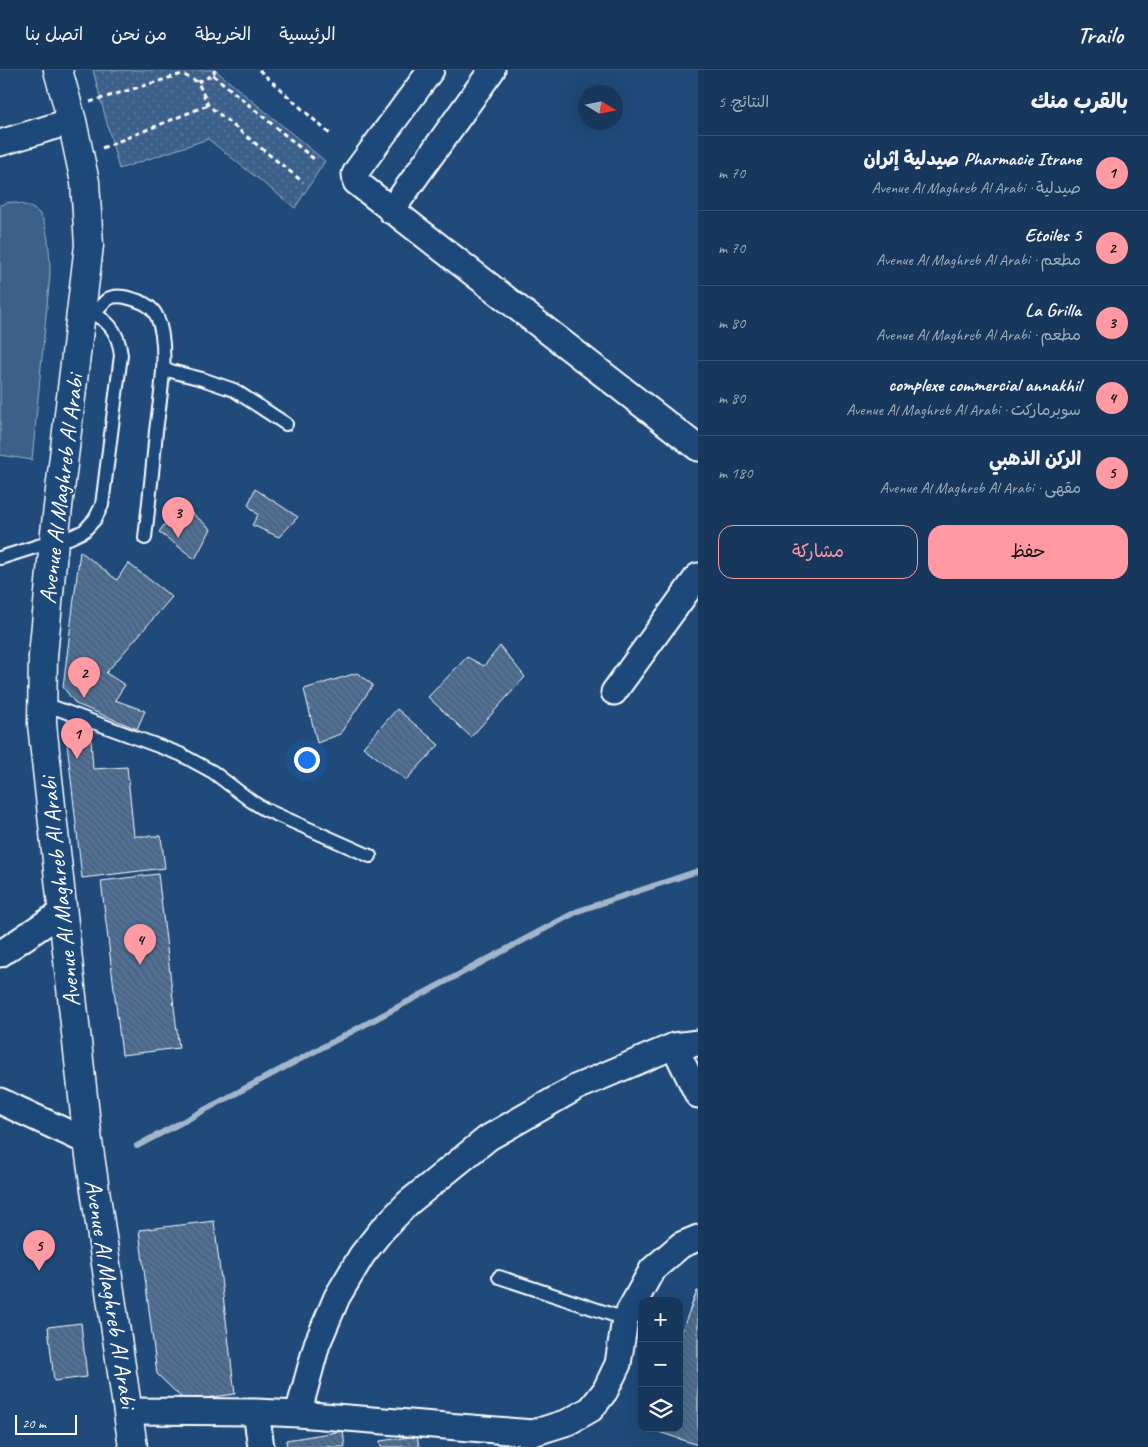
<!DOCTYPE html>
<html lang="ar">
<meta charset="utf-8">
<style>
:root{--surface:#17385c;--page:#244365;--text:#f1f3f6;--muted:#9eacbb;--line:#365272;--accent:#ff9aa2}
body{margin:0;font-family:Caveat,"Playpen Sans Arabic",sans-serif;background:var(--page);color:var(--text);direction:rtl}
.controls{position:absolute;right:15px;bottom:15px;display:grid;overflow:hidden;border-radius:10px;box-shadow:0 5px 20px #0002}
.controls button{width:45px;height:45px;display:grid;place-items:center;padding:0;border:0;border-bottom:1px solid var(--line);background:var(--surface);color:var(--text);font:25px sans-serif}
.compass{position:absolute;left:578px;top:15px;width:45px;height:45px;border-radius:50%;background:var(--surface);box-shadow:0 5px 20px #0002;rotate:100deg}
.scale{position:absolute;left:15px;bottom:12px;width:62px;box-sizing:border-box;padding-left:5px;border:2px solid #fff;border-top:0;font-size:14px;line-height:18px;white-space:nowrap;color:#fff;-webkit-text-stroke:4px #1f4a7a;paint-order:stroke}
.you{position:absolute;left:306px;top:689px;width:18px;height:18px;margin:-12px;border:4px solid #fff;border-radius:50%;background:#1a73e8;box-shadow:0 0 0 8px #1a73e833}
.badge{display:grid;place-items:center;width:32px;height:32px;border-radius:50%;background:var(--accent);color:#111;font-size:16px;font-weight:700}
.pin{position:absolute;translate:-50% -41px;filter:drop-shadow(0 1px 2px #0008)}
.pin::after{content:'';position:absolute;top:26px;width:18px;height:15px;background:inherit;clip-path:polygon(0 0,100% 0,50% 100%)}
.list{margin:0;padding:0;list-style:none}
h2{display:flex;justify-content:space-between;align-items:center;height:65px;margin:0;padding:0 20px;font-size:21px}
h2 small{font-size:16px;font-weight:400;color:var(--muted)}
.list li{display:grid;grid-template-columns:32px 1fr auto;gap:15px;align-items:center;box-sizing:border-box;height:75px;padding:0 20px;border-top:1px solid var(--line)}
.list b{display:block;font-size:19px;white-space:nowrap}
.list p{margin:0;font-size:16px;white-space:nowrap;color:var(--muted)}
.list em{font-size:16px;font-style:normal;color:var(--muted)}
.actions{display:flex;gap:10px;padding:15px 20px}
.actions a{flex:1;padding:11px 0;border:1px solid var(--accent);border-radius:15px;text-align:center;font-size:18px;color:var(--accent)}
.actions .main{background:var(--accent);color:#111}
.icon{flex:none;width:28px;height:28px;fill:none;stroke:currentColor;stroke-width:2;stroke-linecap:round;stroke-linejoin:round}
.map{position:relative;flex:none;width:698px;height:1377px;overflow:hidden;direction:ltr}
header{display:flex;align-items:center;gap:30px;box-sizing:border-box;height:70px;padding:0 25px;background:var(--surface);border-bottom:1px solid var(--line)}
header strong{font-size:24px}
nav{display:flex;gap:28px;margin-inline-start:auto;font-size:18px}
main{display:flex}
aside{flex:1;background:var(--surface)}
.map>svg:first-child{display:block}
.park{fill:url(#park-dots);stroke:#9eb0c5}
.pitch{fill:#3c618b;stroke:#9eb0c5}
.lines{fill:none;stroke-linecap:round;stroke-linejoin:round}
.stream{stroke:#a3b5c8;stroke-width:6}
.building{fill:url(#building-back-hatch);stroke:#fff}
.lane-casing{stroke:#fff;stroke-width:16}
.street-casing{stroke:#fff;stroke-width:29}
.secondary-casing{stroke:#fff;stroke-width:31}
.path{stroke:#fff;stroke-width:3;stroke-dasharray:5 4;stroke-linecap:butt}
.lane{stroke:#1f4a7a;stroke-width:12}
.street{stroke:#1f4a7a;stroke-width:25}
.secondary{stroke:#1f4a7a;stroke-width:28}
.labels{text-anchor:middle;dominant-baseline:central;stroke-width:4;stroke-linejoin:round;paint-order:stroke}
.street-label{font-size:24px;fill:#fff;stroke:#1f4a7a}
</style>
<header>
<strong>Trailo</strong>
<nav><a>الرئيسية</a><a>الخريطة</a><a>من نحن</a><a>اتصل بنا</a></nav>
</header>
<main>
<aside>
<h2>بالقرب منك<small>النتائج: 5</small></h2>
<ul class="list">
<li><span class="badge">1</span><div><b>Pharmacie Itrane صيدلية إثران</b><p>صيدلية · Avenue Al Maghreb Al Arabi</p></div><em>70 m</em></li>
<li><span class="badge">2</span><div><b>Etoiles 5</b><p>مطعم · Avenue Al Maghreb Al Arabi</p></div><em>70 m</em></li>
<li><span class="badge">3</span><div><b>La Grilla</b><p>مطعم · Avenue Al Maghreb Al Arabi</p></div><em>80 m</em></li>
<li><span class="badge">4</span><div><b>complexe commercial annakhil</b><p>سوبرماركت · Avenue Al Maghreb Al Arabi</p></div><em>80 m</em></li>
<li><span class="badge">5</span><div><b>الركن الذهبي</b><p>مقهى · Avenue Al Maghreb Al Arabi</p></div><em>180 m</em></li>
</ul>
<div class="actions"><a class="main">حفظ</a><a>مشاركة</a></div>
</aside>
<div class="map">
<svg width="698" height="1377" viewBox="0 0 698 1377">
<defs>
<pattern id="park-dots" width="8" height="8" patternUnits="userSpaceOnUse" patternTransform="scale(1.25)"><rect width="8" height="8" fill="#3c618b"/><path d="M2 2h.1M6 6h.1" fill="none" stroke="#59799c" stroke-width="1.8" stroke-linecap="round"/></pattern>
<pattern id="building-back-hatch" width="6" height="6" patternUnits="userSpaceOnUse" patternTransform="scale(1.25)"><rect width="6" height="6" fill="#507197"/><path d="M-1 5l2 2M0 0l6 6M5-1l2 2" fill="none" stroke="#4e5b6a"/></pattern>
</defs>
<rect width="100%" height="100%" fill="#1f4a7a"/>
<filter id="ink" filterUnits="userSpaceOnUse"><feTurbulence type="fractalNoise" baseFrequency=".02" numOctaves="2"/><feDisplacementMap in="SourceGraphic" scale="10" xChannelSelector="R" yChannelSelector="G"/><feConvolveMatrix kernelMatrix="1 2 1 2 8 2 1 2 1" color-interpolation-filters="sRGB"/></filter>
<g filter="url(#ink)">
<!-- park -->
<path class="park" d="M93 0H215L325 91 295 138 208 69 119 99Z"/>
<!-- pitch -->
<path class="pitch" d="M10 132C18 133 32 136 39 143 49 155 50 190 50 205L32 390 0 385V135Z"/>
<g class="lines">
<!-- stream -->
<path class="stream" d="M137 1076 578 841 698 801"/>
</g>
<!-- building -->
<path class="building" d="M255 419 298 447 279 467 252 455 258 445 248 435Z
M180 433 211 459 195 489 159 462Z
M80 481 117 510 128 493 172 527 106 603 125 615 115 630 145 641 137 659 76 634 63 617Z
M500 576 525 607 471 667 428 627 467 587 484 596Z
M357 603 373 615 340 664 317 673 304 619Z
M397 639 439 675 406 710 363 677Z
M66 664 91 670 93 699 127 697 134 766H161L165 798 82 808Z
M158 804 179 978 122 985 101 811Z
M214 1151 235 1324 185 1331 157 1304 139 1160Z
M697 1221H698V1375L647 1358H679V1268Z
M81 1253 87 1307 54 1311 48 1257Z
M343 1361 345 1377H287L286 1370Z
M417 1366 419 1377H381L380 1371Z"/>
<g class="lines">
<defs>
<path id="lane" d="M95 244C106 229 110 223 129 228 140 231 152 235 157 247 170 276 160 329 156 361 153 397 149 432 145 468
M163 299 202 309 234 320 286 354
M0 488 54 471 69 468 84 461 95 449 102 435 121 285C118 260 107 247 82 240
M42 633 180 684 213 702 251 731 264 739 370 786
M499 1207 625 1249"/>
<path id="street" d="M431 0 358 99 355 104 356 112 698 378
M0 73 72 51
M391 141 492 0
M614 622 698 506
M0 884 62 842
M674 976 698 1025
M0 1031 88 1072
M129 1341 256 1342 298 1344 533 1363 568 1352 591 1339 605 1321 618 1294 625 1249 652 1200 681 1175 698 1168
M256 1342 261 1377
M298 1344 317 1274 337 1227 362 1185 381 1161 408 1133 488 1068 577 1017 674 976 698 973"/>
<path id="secondary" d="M58 0 72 51 85 112 89 175 54 471 43 586 42 654 88 1072 133 1377"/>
</defs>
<!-- lane casing -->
<use href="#lane" class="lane-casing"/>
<!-- street casing -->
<use href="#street" class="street-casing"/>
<!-- secondary casing -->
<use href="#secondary" class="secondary-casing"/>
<!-- path -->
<path class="path" d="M259 0 332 66
M213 5 314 89
M198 12 213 5 215 0
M90 32 182 4 198 12 208 35 303 112
M102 78 208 35"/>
<!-- lane -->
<use href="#lane" class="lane"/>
<!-- street -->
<use href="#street" class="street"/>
<!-- secondary -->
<use href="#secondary" class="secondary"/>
</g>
</g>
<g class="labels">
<!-- street labels -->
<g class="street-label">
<text transform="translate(61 419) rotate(-83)">Avenue Al Maghreb Al Arabi</text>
<text transform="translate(60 822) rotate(-96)">Avenue Al Maghreb Al Arabi</text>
<text transform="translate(111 1224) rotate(81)">Avenue Al Maghreb Al Arabi</text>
</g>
</g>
</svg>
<div class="controls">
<button>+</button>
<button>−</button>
<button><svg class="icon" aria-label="layers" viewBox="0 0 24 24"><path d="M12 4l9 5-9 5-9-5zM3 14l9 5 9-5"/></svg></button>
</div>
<svg class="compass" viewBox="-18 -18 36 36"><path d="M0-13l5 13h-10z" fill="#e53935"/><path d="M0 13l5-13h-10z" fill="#9eacbb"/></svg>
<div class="scale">20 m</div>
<div class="you"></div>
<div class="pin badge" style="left:77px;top:689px">1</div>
<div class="pin badge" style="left:84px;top:628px">2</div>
<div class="pin badge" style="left:178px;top:468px">3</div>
<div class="pin badge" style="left:140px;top:895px">4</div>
<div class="pin badge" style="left:39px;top:1201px">5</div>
</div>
</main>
